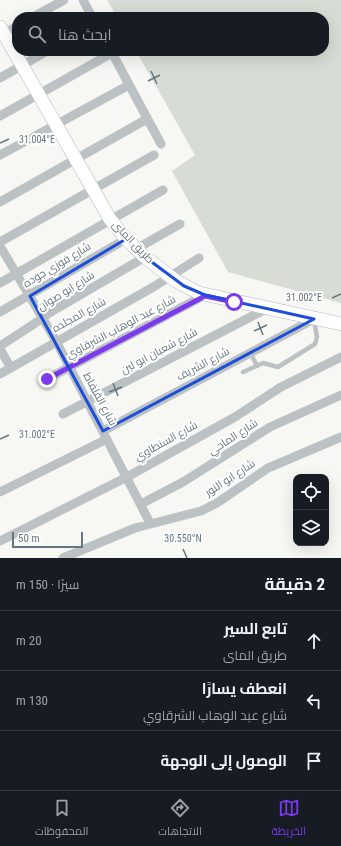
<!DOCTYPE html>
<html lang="ar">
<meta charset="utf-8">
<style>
:root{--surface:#171b24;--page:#242831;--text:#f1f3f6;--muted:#9ea1a6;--line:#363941;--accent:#7c3aed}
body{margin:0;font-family:"Roboto Condensed",Cairo,sans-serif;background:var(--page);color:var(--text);direction:rtl}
.controls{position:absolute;right:12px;bottom:12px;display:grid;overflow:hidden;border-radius:8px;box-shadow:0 4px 16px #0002}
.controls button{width:36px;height:36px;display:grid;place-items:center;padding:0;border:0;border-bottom:1px solid var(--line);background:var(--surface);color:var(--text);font:20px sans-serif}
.scale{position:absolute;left:12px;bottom:10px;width:71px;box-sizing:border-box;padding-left:4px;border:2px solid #64767d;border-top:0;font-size:11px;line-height:14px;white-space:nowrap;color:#64767d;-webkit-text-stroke:3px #fff;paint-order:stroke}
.stop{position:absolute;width:12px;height:12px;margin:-9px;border:3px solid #7c3aed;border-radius:50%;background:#fff}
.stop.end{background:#7c3aed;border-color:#fff;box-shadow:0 1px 4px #0008}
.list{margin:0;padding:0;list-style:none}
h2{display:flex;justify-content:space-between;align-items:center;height:52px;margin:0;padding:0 16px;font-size:17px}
h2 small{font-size:13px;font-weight:400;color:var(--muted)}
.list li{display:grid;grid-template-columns:26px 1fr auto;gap:12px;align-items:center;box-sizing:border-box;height:60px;padding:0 16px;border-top:1px solid var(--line)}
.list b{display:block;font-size:15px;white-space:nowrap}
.list p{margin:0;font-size:13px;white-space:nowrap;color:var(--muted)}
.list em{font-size:13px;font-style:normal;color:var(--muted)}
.icon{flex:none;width:22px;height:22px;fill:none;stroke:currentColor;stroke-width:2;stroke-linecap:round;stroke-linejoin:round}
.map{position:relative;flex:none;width:341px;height:558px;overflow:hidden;direction:ltr}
.search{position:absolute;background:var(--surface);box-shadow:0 4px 16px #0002;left:12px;right:12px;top:12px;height:44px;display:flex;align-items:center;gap:10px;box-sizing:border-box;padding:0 14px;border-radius:16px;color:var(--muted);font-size:15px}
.sheet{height:232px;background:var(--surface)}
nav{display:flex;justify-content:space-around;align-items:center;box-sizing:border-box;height:56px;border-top:1px solid var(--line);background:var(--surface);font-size:11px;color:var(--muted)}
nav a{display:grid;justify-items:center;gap:2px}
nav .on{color:var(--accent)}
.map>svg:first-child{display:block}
.green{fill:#d7dcd4}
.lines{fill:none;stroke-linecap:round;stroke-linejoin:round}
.secondary-casing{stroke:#b1b8bb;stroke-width:14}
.lane{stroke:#bcc2c4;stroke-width:4.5}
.street{stroke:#bcc2c4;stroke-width:9}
.secondary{stroke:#fff;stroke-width:13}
.route{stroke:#7c3aed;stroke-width:5}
.marked{fill:none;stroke:#1d4ed8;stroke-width:3;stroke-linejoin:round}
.ticks{fill:none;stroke:#64767d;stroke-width:1.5}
.labels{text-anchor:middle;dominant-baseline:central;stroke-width:4;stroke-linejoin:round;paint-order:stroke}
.street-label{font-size:11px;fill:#64767d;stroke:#fff}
.ticks-label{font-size:10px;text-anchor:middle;fill:#64767d;stroke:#fff;stroke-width:4;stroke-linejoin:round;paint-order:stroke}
</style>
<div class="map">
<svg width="341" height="558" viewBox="0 0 341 558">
<rect width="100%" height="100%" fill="#f7f7f4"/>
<!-- green -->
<path class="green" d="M107 0H341V303L228 272 172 171 195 155 136 51H324V17H117Z"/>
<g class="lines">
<defs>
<path id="secondary" d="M0 27 110 219 126 239 145 257 176 281 199 293 341 324"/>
</defs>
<!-- secondary casing -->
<use href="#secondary" class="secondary-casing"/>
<!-- lane -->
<path class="lane" d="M250 352 257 366
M243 372 263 363 278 367 315 344 317 337 314 321"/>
<!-- street -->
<path class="street" d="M83 0 92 17
M33 17 64 0
M4 34 17 26
M111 51 161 144
M0 78 47 51
M0 116 112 53
M0 155 129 85
M0 202 147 119
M0 242 154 155
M0 246 56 341 150 523
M136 249 180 224
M0 283 163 190
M0 312 126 239
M0 346 43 318 49 313 145 257
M0 349 11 368
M0 374 155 286 199 258
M47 379 205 295
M63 414 266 309
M103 431 314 319
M0 492 107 439
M141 504 183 482 270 427 341 395
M0 541 127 477 235 417 281 387 341 357
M63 558 135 528 201 511 217 503 268 468 341 437"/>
<!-- secondary -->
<use href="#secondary" class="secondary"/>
</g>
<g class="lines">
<!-- route -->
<path class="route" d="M47 379 205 296 234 302"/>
</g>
<!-- marked area -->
<path class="marked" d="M126 239 145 257 184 286 205 295 314 319 103 431 30 296Z"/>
<!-- ticks -->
<path class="ticks" d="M151 71 157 84M148 81 160 75M0 143 9 139M332 298 341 294M258 322 263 335M254 331 267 325M113 383 118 396M109 392 122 387M0 439 9 435M183 549 187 558"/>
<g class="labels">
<!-- street labels -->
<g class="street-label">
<text transform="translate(133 242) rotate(46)">طريق الماى</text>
<text transform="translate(57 265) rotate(-31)">شارع فوزي جوده</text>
<text transform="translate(66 291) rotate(-32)">شارع ابو صوان</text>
<text transform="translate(79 315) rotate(-29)">شارع المجلده</text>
<text transform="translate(121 327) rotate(-28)">شارع عبد الوهاب الشرقاوي</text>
<text transform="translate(159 351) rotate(-28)">شارع شعبان ابو لبن</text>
<text transform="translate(203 364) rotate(-28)">شارع الشريف</text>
<text transform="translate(100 399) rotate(62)">شارع القلفاط</text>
<text transform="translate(233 437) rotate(-33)">شارع الماحي</text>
<text transform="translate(166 441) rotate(-29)">شارع السنطاوي</text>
<text transform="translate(230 478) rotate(-33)">شارع ابو النور</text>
</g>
</g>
<g class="ticks-label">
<text x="37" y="143">31.004°E</text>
<text x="304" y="301">31.002°E</text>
<text x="37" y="438">31.002°E</text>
<text x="183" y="542">30.550°N</text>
</g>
</svg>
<div class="controls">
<button><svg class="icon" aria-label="locate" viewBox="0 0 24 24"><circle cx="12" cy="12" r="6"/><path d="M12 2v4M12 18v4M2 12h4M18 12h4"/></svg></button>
<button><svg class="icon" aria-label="layers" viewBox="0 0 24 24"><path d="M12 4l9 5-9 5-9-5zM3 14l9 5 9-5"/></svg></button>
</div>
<div class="scale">50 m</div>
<div class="stop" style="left:234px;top:302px"></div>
<div class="stop end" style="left:47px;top:379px"></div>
<div class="search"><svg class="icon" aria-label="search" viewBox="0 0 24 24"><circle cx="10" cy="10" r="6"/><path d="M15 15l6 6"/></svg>ابحث هنا</div>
</div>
<section class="sheet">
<h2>2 دقيقة<small>سيرًا · 150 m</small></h2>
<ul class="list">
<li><svg class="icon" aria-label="ahead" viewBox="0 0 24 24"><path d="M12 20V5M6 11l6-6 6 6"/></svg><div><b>تابع السير</b><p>طريق الماى</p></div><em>20 m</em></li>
<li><svg class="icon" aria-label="left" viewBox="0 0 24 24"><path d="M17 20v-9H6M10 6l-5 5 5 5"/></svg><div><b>انعطف يسارًا</b><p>شارع عبد الوهاب الشرقاوي</p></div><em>130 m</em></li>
<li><svg class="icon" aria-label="arrive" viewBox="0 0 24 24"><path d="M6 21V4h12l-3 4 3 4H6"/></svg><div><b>الوصول إلى الوجهة</b></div></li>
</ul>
</section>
<nav>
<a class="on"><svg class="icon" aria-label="map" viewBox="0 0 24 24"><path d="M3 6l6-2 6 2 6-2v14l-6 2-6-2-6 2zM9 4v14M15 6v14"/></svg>الخريطة</a>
<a><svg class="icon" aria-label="directions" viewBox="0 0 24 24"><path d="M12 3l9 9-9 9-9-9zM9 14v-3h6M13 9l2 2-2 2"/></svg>الاتجاهات</a>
<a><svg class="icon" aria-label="saved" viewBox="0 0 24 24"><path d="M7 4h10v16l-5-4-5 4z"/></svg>المحفوظات</a>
</nav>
